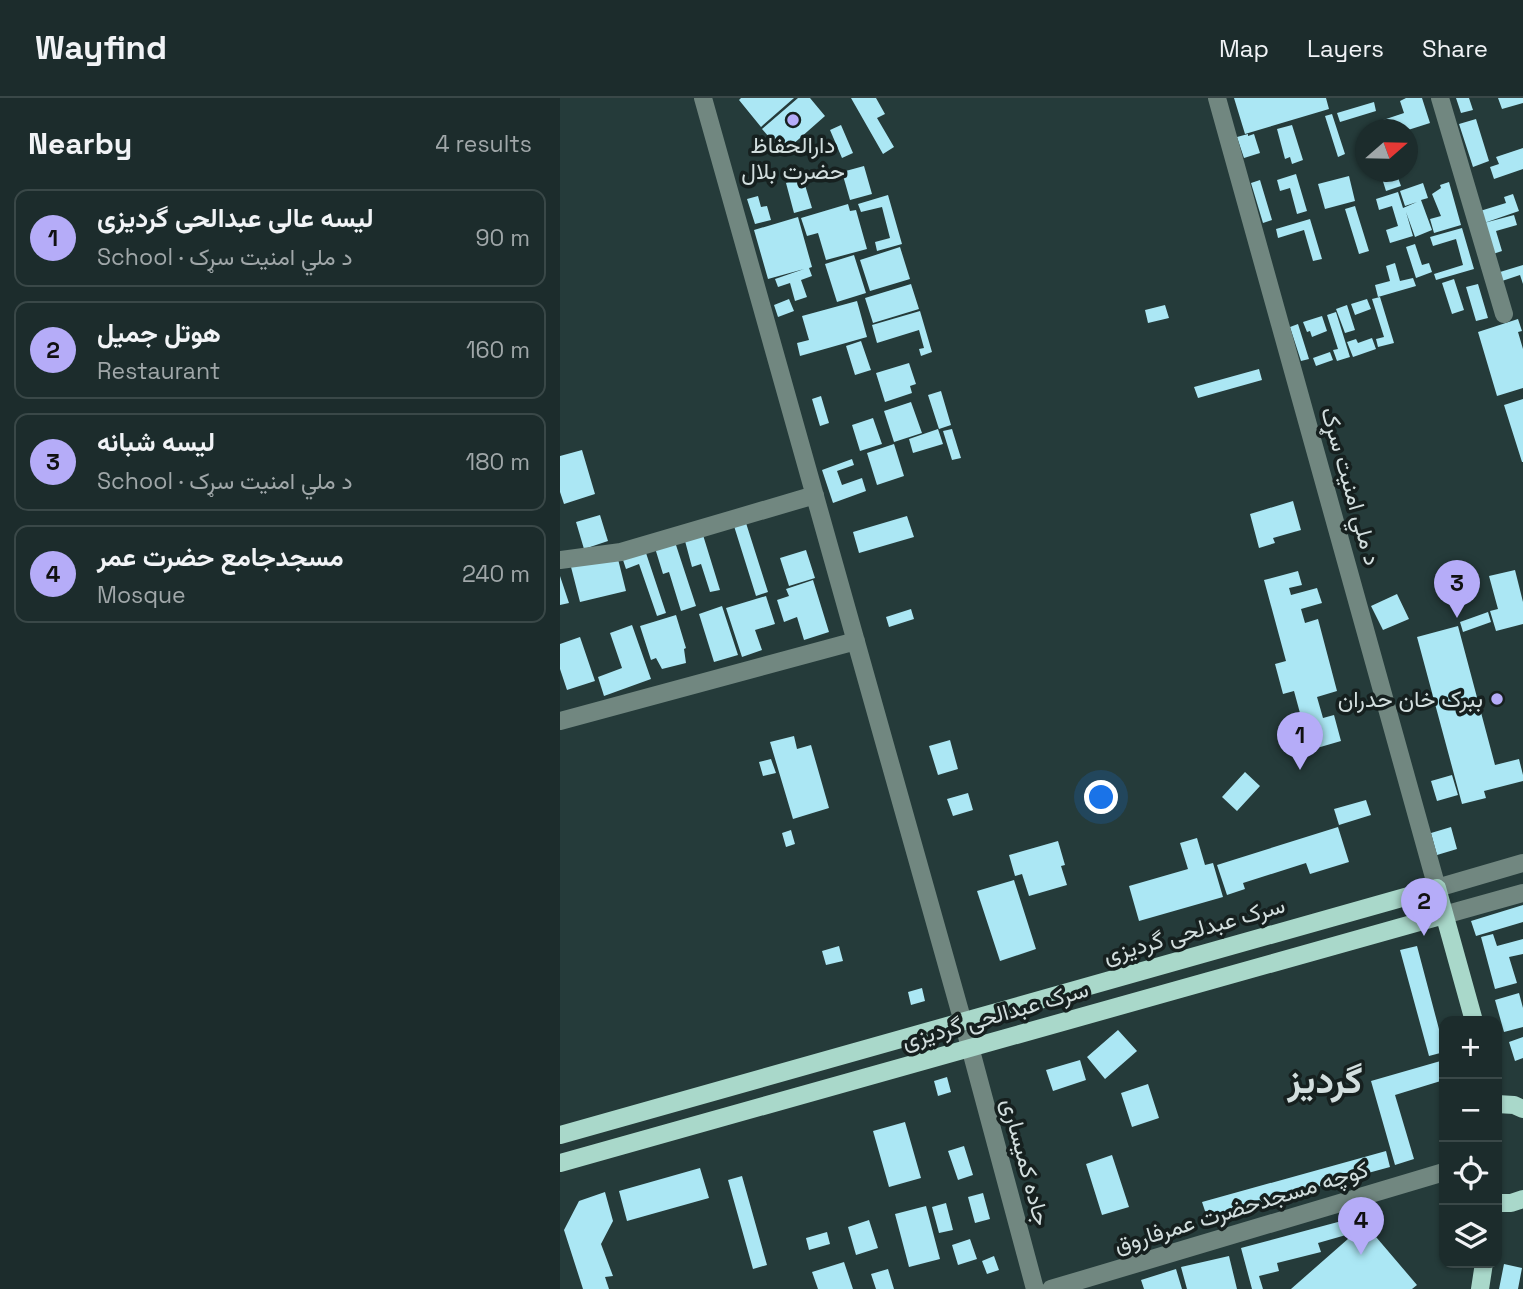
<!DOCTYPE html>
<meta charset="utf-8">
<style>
:root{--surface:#1c2c2c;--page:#253434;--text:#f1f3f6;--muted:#a0a7a9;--line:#3a4848;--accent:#b5acf8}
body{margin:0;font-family:"Space Grotesk",Vazirmatn,sans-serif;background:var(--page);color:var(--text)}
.controls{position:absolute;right:21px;bottom:21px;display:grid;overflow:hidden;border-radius:14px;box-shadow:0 2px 5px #0004}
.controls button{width:63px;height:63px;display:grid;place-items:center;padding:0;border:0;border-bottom:2px solid var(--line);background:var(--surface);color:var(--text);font:35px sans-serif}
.compass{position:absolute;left:795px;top:21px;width:63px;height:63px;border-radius:50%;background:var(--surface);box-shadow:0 2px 5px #0004;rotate:70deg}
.you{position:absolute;left:542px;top:700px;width:24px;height:24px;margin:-18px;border:5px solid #fff;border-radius:50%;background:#1a73e8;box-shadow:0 0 0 10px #1a73e833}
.badge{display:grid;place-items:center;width:46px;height:46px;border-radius:50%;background:var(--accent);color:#111;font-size:23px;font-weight:700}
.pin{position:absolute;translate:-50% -58px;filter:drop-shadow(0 2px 4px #0008)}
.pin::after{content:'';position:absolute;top:37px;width:24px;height:21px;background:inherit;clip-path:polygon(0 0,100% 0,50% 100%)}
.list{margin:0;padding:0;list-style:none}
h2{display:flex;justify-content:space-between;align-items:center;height:91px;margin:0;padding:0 28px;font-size:30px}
h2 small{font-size:23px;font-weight:400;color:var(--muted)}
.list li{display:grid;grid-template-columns:46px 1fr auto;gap:21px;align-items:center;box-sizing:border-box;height:98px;margin:0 14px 14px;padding:0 14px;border:2px solid var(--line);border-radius:14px}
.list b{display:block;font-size:26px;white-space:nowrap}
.list p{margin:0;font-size:23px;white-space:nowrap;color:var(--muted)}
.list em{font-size:23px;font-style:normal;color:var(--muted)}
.icon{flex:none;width:38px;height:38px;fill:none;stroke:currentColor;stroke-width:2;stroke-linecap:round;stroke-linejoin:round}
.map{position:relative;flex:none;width:963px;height:1191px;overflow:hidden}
header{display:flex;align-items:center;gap:42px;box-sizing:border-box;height:98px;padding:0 35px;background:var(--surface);border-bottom:2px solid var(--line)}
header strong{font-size:33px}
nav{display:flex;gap:38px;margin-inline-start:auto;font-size:24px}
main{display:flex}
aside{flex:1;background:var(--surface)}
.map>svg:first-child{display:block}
.building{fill:#abe7f4}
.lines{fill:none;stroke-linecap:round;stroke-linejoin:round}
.minor{stroke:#718780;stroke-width:18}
.major{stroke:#a9d8ca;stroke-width:18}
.poi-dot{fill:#b5acf8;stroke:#16201f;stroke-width:2.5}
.labels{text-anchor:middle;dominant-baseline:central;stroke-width:7;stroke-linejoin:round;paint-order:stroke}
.poi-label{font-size:23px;fill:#d2dede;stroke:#16201f}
.street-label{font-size:23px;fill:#d2dede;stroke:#16201f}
.town-label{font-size:37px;font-weight:bold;fill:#d2dede;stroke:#16201f}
</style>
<header>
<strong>Wayfind</strong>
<nav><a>Map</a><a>Layers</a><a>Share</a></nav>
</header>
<main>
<aside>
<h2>Nearby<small>4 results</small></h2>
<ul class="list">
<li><span class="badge">1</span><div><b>لیسه عالی عبدالحی گردیزی</b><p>School · د ملي امنیت سړک</p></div><em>90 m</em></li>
<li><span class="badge">2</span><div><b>هوتل جمیل</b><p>Restaurant</p></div><em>160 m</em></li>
<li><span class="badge">3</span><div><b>لیسه شبانه</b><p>School · د ملي امنیت سړک</p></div><em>180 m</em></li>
<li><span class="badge">4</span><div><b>مسجدجامع حضرت عمر</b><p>Mosque</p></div><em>240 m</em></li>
</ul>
</aside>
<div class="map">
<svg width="963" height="1191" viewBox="0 0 963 1191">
<rect width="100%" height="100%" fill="#253b3a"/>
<!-- building -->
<path class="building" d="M181 0H234L201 29 179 2Z
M238 0H250L265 18 223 55 202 31Z
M291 0H316L325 16 317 20 334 49 323 56Z
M674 0H766L769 11 685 36Z
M846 0H862L870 25 848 32H826L823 22 844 15 840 3Z
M896 0H909L913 12 901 15Z
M938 0H963V5L942 11Z
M814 4 816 13 780 24 777 15Z
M772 16 785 56 778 59 765 18Z
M916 21 929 63 913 69 899 26Z
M281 27 293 55 282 60 270 32Z
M732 27 743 62 732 66 730 59 725 61 717 31Z
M688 36V38L694 36 700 55 684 60 677 39Z
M963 50V71L934 81 930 69 939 66 936 59Z
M304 68 312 96 290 102 282 74Z
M820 74H836L841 88 826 93Z
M736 76 747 113 737 116 730 90 720 93 717 82Z
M789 78 795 103 765 111 758 86Z
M247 79 249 86 245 87 252 110 234 115 226 85Z
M700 82 712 122 703 125 691 85Z
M889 84 901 127 874 135 870 121 881 118 872 96 881 90 880 87Z
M863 85 868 100 861 102 872 132 855 139 846 114 853 138 830 145 826 132 838 128 832 108 819 112 816 101 838 94 843 110 857 104 845 108 840 93Z
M953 96 959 113 924 125 920 113 946 105 944 99Z
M328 97 342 146 317 153 315 144 330 140 322 109 301 114 298 106Z
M198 98 201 109 207 108 211 122 195 126 187 101Z
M288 106 290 113 296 112 307 151 266 162 258 135 247 138 241 120Z
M795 108 809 153 799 156 785 111Z
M954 117 957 127 936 133 942 153 933 156 924 125Z
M238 119 252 169 249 170 252 178 241 182 247 199 235 203 230 185 218 189 215 181 244 171 208 181 194 132Z
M750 121 762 161 753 163 744 132 718 140 716 131Z
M902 130 914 171 876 182 874 176 903 167 896 141 873 148 870 139Z
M855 146 862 167 869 165 872 174 856 180 846 149Z
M340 149 350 181 310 193 300 162Z
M294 157 306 195 277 204 265 166Z
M835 165 840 183 853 180 856 188 818 199 815 187 830 183 826 168Z
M963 167V186L960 177 942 183 940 174Z
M894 181 904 212 892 216 882 185Z
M351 186 359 211 313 225 305 200Z
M918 186 928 220 916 223 906 189Z
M820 199 834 245 818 249 816 241 824 239 812 201Z
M229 201 234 213 218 219 214 207Z
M807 201 811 211 795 217 791 206Z
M297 203 307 239 240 258 237 245 249 242 242 218Z
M605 207 609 220 588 225 585 212Z
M787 207 795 232 785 235 776 211Z
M360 213 372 254 361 258 359 251 364 250 359 232 317 245 312 227Z
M776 214 790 259 777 263 773 252 778 251 767 217Z
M762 218 767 233 752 239 750 233 747 234 743 224Z
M958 221 962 233 958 234 963 251V290L937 298 918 234Z
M738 226 749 261 741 263 730 229Z
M812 240 816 251 793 259 787 244 796 241 798 245Z
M301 243 311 272 295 277 286 248Z
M770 254 773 262 756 268 753 260Z
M349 265 356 286 350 288 352 295 325 304 316 275Z
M699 271 702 282 638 300 634 289Z
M381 293 391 327 379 331 368 297Z
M261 298 269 325 260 328 252 301Z
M963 301V364H962L944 307Z
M351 304 362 335 334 344 324 313Z
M313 320 322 346 300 353 292 327Z
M378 331 383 346 353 355 349 341Z
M392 331 401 360 392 362 383 333Z
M334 346 344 378 317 387 307 355Z
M22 352 35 396 4 406 0 394V358Z
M292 361 294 367 277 373 282 387 302 380 306 393 273 405 262 372Z
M733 403 741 432 713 440 715 445 699 450 690 416Z
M40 417 48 443 24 451 16 424Z
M347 418 354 439 299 455 293 434Z
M186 425 208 494 196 498 174 428Z
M143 437 160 492 150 494 141 466 132 469 125 443Z
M115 444 136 508 121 513 109 474 103 476 95 450Z
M85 452 106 515 97 518 79 466 66 471 62 459Z
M246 452 255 480 229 488 220 460Z
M57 457 66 493 20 504 11 469Z
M955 472 963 504V526L936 533 930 513 938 511 929 478Z
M738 473 742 487 729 490 731 497 757 490 762 505 741 511 745 525 758 521 777 593 757 599 763 620 774 617 781 643 750 652 734 593 723 596 715 566 726 563 704 482Z
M0 478 9 505 0 507Z
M253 482 269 534 244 542 237 519 224 524 217 502 229 498 226 491Z
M837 496 849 521 823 532 811 508Z
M206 498 215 526 195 532 202 552 182 559 166 510Z
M162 508 178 557 154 564 139 516Z
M351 511 354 521 329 529 326 519Z
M928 514 931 524 903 534 900 524Z
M116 517 126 550 124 551 126 565 102 571 96 560 91 562 80 528Z
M72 527 91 581 44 598 38 579 62 570 50 535Z
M898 528 935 667 959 661 963 677V683L924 693 926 700 902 706 857 539Z
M20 539 35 583 7 592 0 571V546Z
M234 638 237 651 251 647 269 710 233 721 210 644Z
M390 642 398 671 378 677 369 648Z
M211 661 216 675 203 678 199 664Z
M685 674 700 688 677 713 662 699Z
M892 677 898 697 877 703 871 683Z
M408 695 413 712 393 718 387 701Z
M806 702 811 717 779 727 774 711Z
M778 729 789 764 750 776 746 765 683 785 685 791 667 797 657 767Z
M891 729 897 751 877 757 871 735Z
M231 732 235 746 226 749 222 735Z
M637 740 645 767 653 765 663 799 579 823 569 788 628 771 620 745Z
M498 743 505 767 501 768 507 787 469 798 462 776 455 778 449 757Z
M454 782 476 851 440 863 417 793Z
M963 807V824L916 838 911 823Z
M933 836 937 848 963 841V856L949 859 957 885 935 891 921 839Z
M279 848 283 863 266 867 262 853Z
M857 848 884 950V954L869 958 840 852Z
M362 890 365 903 351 907 348 894Z
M959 895 963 910V929L944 934 935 902Z
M558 932 577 953 545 981 527 959Z
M963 939V960L955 963 949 944Z
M520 962 526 982 493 993 486 972Z
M884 962V982L835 997 854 1061 835 1067 811 983Z
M387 979 391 994 378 998 374 983Z
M588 986 599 1020 572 1029 561 995Z
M345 1024 361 1080 329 1089 313 1033Z
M404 1048 413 1077 398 1082 388 1053Z
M826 1053 830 1069 647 1119 642 1104Z
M552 1057 569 1109 542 1117 526 1066Z
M140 1070 149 1100 67 1123 59 1093Z
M182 1078 207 1167 193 1171 168 1082Z
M45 1094 53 1123 41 1146 53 1178 45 1179 49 1191H23L4 1132 19 1103Z
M423 1095 430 1121 415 1125 408 1099Z
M386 1105 393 1132 379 1135 372 1109Z
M366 1108 380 1161 349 1169 335 1116Z
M789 1121 793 1135 758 1145 761 1154 717 1165 719 1173 699 1178 703 1191H692L681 1150Z
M309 1122 318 1150 296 1157 288 1129Z
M805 1126 857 1187 852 1191H731Z
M267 1134 270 1146 249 1152 246 1140Z
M410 1141 417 1161 398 1167 392 1147Z
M434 1158 439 1172 427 1176 422 1163Z
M669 1158 677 1191H627L621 1169Z
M284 1164 293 1191H258L252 1174Z
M944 1166 962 1170 958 1191H939Z
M328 1171 334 1191H316L311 1176Z
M616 1171 622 1191H584L581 1182Z"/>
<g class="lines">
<!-- minor -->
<path class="minor" d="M143 0 410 949 475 1191
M657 0 877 790 963 765
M880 0 944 216
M0 462 61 454 255 397
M0 623 296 543
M884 817 963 795
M491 1191 884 1074"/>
<!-- major -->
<path class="major" d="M937 1006 954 1007 963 1011
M0 1037 877 790 914 923
M0 1065 884 817
M937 1105H951L963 1101
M920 1191 924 1165"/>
</g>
<!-- markers -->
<g class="poi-dot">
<circle cx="233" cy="22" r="7"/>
<circle cx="937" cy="601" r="7"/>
</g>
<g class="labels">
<!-- poi labels -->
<g class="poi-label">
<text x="233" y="47">دارالحفاظ<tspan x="233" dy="26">حضرت بلال</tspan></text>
<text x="923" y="601" text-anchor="end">ببرک خان حدران</text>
</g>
<!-- street labels -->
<g class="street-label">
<text transform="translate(791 388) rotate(74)">د ملي امنیت سړک</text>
<text transform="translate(634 832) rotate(-16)">سرک عبدلحی گردیزی</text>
<text transform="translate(435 917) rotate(-16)">سرک عبدالحی گردیزی</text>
<text transform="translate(466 1064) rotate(75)">جاده کمیساری</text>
<text transform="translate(681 1109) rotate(-17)">کوچه مسجدحضرت عمرفاروق</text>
</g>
<!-- town labels -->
<g class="town-label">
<text x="765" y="982">گردیز</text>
</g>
</g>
</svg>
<div class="controls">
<button>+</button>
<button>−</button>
<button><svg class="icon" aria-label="locate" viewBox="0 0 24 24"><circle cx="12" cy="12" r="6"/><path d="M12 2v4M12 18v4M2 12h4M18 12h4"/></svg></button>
<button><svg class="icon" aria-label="layers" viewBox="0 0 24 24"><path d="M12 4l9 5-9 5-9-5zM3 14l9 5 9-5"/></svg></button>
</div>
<svg class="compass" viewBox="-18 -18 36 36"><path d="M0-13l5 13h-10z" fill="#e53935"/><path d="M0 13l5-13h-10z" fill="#a0a7a9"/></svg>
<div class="you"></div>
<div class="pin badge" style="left:740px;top:672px">1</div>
<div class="pin badge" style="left:864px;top:838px">2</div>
<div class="pin badge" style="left:897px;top:520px">3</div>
<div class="pin badge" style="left:801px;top:1157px">4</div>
</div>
</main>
